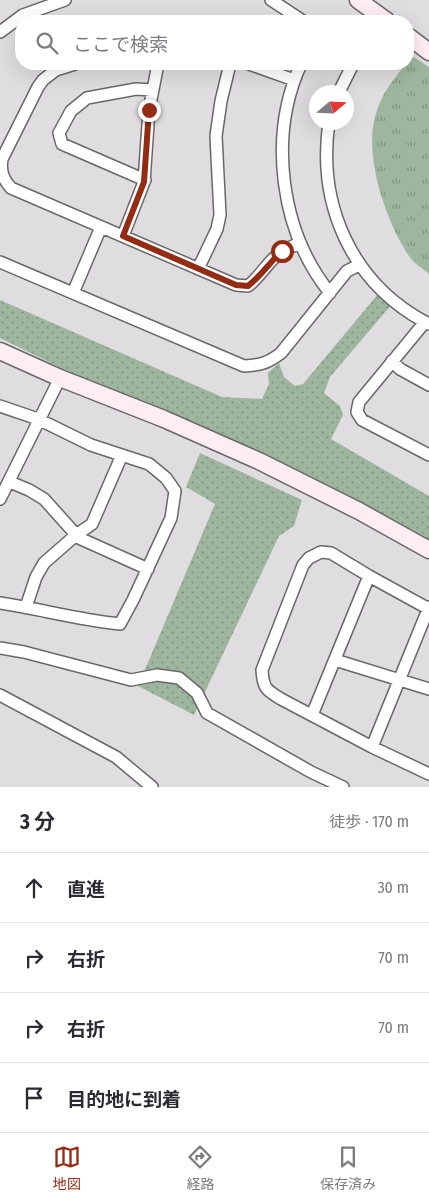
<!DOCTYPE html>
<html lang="ja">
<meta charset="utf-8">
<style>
:root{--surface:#fff;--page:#f7f7f7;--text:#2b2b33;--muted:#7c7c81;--line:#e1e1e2;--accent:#942c14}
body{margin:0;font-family:"Fira Sans Condensed","Noto Sans JP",sans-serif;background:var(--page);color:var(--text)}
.compass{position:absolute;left:309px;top:85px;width:45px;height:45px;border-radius:50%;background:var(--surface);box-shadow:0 5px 20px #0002;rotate:71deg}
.stop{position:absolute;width:15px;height:15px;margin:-11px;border:4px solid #942c14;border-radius:50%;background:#fff}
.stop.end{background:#942c14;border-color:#fff;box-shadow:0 1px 5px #0008}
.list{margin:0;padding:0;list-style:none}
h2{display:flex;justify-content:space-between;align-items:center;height:65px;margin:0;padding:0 20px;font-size:21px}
h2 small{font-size:16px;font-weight:400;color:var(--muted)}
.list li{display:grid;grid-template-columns:32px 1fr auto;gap:15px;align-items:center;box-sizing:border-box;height:70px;padding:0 20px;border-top:1px solid var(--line)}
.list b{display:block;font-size:19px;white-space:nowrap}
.list em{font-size:16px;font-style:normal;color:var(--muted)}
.icon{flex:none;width:28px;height:28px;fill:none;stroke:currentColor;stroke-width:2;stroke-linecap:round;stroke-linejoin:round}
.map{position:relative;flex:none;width:429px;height:787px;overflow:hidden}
.search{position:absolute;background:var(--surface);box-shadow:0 5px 20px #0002;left:15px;right:15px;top:15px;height:55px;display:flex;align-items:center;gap:12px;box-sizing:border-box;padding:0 18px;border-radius:20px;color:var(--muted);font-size:19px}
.sheet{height:345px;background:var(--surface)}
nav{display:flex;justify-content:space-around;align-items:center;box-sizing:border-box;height:70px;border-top:1px solid var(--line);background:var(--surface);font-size:14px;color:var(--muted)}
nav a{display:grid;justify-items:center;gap:2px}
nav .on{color:var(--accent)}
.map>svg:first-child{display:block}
.park{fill:url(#park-tufts)}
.garden{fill:url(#garden-dots)}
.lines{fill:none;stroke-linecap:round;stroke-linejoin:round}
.street-casing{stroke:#6a676a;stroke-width:14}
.secondary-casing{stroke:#6a676a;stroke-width:19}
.street{stroke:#fff;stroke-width:11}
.secondary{stroke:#feeef1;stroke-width:16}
.route{stroke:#942c14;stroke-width:6}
</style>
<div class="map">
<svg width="429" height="787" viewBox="0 0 429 787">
<defs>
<pattern id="park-tufts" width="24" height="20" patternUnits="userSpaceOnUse" patternTransform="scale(1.25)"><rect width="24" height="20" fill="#9db69d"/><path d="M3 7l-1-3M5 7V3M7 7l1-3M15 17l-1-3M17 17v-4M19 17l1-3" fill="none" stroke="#819581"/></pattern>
<pattern id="garden-dots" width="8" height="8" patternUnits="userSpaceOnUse" patternTransform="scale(1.25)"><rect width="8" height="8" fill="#9db69d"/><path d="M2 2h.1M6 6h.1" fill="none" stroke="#819581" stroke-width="1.8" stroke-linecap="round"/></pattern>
</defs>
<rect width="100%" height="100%" fill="#e0dde1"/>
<!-- park -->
<path class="park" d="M412 56 429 67V274C423 268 413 263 409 256 386 222 364 157 375 117 381 94 392 81 406 64H408Z"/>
<!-- garden -->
<path class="garden" d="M379 293 392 304 330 377 324 393 340 406 343 415 331 439 429 496V548L0 338V300L222 397 262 399 269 384 268 373 279 363 284 377 295 386 303 384Z
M200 453 302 500 294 526 279 536 194 715 138 686 215 504 186 487Z"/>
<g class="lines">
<defs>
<path id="street" d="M271 0 303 21
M0 32 23 15 65 0
M75 64 56 70 43 80 38 87 2 159C0 171 3 179 11 188L236 285 248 286C261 276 268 261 281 252 287 248 294 246 299 243
M249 64 294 80
M301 64C268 136 280 231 330 293
M339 92 353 64
M329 122C317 204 351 282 425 322
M145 180 62 144 59 133 71 111 87 98 136 89 152 90
M123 236 144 182 149 110 158 64
M0 262 244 366C261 365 268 363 281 353L347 271 359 265
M198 269 217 229 220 215 216 136 221 101 230 64
M73 293 101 227
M429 324 425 322 359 402 357 412 362 420 429 455
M392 361 400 369 429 385
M0 406 38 419 91 445 149 464 166 478 175 491 171 518 133 600 120 624C79 620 40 609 0 603
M10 482 29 490 44 499 79 538 148 569
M0 499 60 378
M26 607 36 577 44 563 76 535 92 524 122 455
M429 609 369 576 331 553 321 552 309 558 303 565 262 670C263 688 266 690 281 699L372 747 429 774
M0 648 24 652 131 680 157 675 179 678 197 693 207 713 311 772 343 787
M335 660 429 689
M0 695 116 757 152 787
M312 715 369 576
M372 747 429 607"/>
<path id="secondary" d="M358 0 387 21
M408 36 429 52
M0 351 60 378 164 419 259 461 359 511 429 550"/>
</defs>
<!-- street casing -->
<use href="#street" class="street-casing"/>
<!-- secondary casing -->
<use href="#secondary" class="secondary-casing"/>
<!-- street -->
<use href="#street" class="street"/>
<!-- secondary -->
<use href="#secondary" class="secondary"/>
</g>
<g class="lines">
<!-- route -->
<path class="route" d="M149 110 144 182 123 236 236 285 248 286C261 276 270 262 282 251"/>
</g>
</svg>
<svg class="compass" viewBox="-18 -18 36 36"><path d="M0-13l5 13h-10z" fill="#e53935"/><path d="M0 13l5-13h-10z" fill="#7c7c81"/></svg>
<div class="stop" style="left:282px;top:251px"></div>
<div class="stop end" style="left:149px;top:110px"></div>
<div class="search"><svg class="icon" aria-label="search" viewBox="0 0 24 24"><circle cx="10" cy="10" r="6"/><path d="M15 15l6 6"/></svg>ここで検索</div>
</div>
<section class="sheet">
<h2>3 分<small>徒歩 · 170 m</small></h2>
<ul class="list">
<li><svg class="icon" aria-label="ahead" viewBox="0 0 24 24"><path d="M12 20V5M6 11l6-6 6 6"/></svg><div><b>直進</b></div><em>30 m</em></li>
<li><svg class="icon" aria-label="right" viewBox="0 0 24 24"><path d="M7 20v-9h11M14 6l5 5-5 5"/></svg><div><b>右折</b></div><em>70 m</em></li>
<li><svg class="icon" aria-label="right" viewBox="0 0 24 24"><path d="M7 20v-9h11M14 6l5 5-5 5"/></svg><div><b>右折</b></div><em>70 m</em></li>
<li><svg class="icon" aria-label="arrive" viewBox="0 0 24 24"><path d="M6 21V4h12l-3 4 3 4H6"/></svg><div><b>目的地に到着</b></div></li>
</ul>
</section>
<nav>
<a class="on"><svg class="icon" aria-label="map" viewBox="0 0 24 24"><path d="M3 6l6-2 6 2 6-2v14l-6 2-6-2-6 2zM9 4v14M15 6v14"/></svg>地図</a>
<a><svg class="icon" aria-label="directions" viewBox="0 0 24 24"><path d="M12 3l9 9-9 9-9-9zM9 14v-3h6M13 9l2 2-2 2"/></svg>経路</a>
<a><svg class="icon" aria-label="saved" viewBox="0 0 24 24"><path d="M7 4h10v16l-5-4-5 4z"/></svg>保存済み</a>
</nav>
